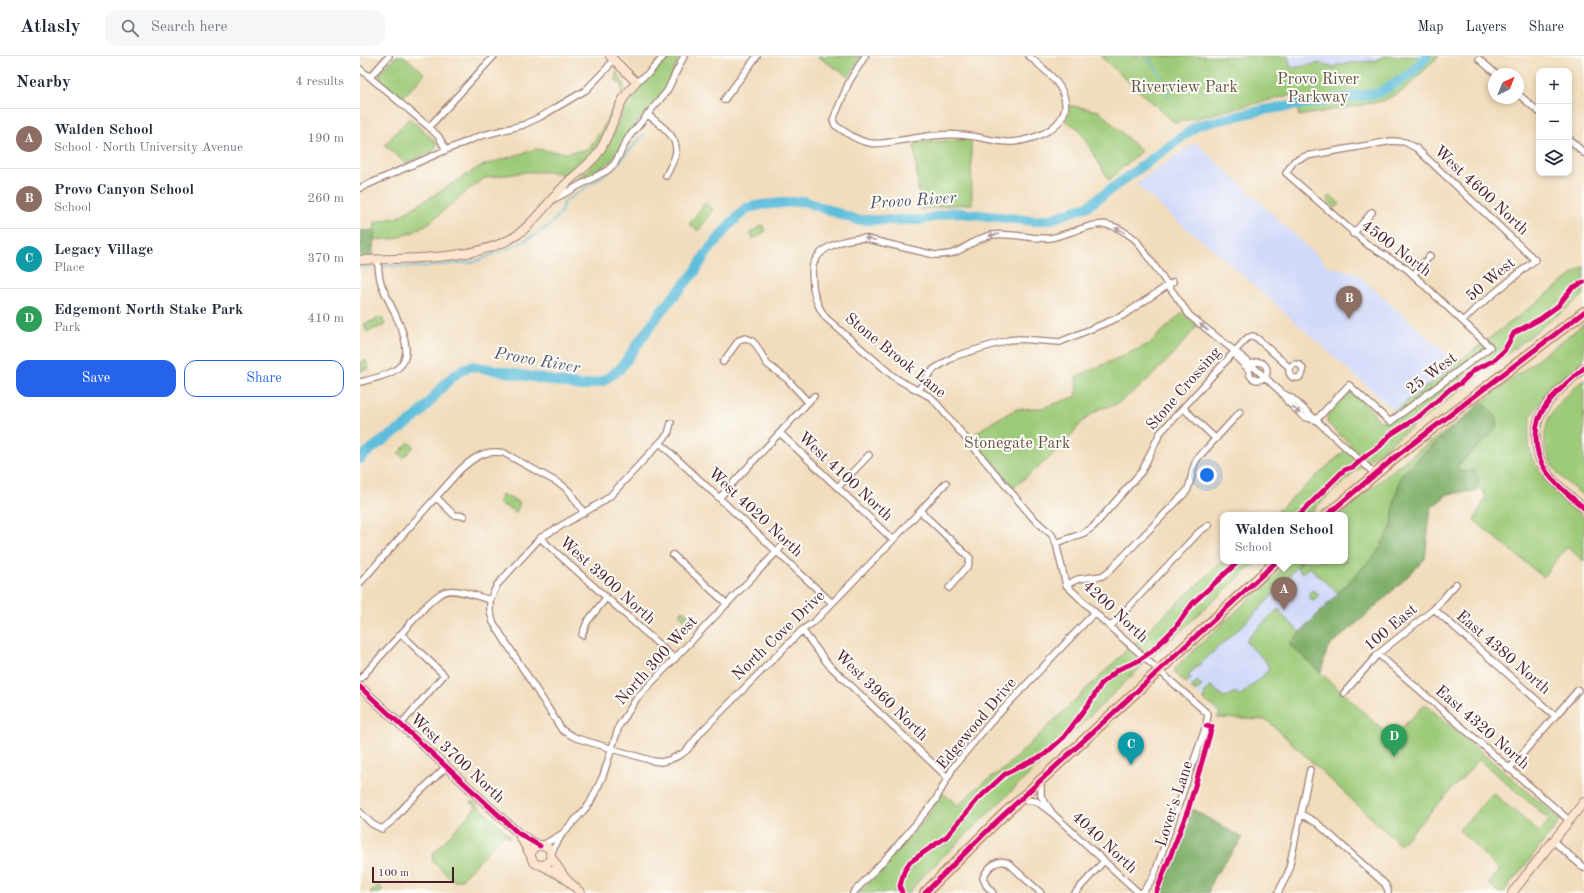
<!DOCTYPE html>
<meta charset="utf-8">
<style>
:root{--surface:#fff;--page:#f6f6f7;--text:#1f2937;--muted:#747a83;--line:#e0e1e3;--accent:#2563eb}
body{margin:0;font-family:"Old Standard TT",serif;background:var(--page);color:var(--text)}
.controls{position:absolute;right:12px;top:12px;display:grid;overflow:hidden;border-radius:8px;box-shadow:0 2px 6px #0003}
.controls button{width:36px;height:36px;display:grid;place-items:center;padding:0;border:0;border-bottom:1px solid var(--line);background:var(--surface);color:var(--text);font:20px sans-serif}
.compass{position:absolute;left:1128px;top:12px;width:36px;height:36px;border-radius:50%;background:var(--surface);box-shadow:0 2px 6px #0003;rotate:43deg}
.scale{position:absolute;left:12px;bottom:10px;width:82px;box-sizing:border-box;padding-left:4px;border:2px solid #4a1f2b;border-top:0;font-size:11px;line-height:14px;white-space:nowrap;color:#4a1f2b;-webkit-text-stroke:3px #fdfcf7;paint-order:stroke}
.you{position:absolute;left:847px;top:419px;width:14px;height:14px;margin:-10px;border:3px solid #fff;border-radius:50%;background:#1a73e8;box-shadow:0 0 0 6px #1a73e833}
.badge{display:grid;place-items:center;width:26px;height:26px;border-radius:50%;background:var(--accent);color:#fff;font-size:13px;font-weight:700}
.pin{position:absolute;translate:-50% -33px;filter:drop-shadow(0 1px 2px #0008)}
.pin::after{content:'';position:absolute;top:21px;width:14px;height:12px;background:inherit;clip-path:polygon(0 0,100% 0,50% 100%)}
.popup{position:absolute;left:860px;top:456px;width:128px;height:52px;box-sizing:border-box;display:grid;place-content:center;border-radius:8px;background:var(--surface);filter:drop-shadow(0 1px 3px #0005);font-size:13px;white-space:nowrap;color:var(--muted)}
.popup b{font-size:15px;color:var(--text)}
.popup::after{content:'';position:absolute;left:50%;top:100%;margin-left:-8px;border:8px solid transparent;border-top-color:var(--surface)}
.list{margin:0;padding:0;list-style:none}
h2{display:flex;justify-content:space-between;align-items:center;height:52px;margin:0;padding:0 16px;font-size:17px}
h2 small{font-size:13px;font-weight:400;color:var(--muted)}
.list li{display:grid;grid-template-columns:26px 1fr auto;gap:12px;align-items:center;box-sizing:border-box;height:60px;padding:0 16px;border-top:1px solid var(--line)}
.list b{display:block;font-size:15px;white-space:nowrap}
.list p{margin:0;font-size:13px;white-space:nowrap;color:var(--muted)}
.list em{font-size:13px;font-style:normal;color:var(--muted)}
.actions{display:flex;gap:8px;padding:12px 16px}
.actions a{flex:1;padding:9px 0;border:1px solid var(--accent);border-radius:12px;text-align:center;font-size:14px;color:var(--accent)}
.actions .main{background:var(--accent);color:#fff}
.icon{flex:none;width:22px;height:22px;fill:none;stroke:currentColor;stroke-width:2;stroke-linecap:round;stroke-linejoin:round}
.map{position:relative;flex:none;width:1224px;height:837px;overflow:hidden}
header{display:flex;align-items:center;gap:24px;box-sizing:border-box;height:56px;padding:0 20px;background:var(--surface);border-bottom:1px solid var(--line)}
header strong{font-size:19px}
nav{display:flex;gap:22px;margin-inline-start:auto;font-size:14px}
.search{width:280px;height:36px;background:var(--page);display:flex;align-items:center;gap:10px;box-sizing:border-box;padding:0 14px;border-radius:12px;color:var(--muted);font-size:15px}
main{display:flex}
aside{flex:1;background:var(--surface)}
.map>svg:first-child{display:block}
.built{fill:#d1d9f9}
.green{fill:#9dca78;stroke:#747452}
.forest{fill:#7eae68;stroke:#64664a}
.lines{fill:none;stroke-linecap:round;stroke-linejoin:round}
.stream{stroke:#5dbddb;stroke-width:1.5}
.river{stroke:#5dbddb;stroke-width:10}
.street-casing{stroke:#9e7e74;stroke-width:8}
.secondary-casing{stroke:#9e7e74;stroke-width:10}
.highway-casing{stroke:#9e7e74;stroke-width:12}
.street{stroke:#fff;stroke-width:5.5}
.secondary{stroke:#fce5cf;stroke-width:8}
.highway{stroke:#f7be87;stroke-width:10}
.cycleway-casing{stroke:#fdfcf7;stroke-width:8}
.cycleway{stroke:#d6006c;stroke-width:5}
.oneway{fill:#ae9aa0}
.labels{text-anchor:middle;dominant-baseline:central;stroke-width:4;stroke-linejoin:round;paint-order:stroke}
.park-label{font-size:16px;fill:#635242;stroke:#fdfcf7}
.street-label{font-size:16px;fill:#4a1f2b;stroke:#fdfcf7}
.water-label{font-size:17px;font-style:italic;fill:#515669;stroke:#fdfcf7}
</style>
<header>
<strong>Atlasly</strong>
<div class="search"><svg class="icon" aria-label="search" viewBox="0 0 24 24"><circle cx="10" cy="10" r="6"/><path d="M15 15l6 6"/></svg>Search here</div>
<nav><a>Map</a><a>Layers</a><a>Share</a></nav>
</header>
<main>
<aside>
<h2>Nearby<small>4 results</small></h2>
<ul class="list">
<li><span class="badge" style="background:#8d6e63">A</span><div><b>Walden School</b><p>School · North University Avenue</p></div><em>190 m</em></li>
<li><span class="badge" style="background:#8d6e63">B</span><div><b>Provo Canyon School</b><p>School</p></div><em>260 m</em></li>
<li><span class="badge" style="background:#0f9aa8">C</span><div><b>Legacy Village</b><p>Place</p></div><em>370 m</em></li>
<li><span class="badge" style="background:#2e9e5b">D</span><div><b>Edgemont North Stake Park</b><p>Park</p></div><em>410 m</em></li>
</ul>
<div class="actions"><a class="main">Save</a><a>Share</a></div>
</aside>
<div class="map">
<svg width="1224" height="837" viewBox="0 0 1224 837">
<rect width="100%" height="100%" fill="#fdfcf7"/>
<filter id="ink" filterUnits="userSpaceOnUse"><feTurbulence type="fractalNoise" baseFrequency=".025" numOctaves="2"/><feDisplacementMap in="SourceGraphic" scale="8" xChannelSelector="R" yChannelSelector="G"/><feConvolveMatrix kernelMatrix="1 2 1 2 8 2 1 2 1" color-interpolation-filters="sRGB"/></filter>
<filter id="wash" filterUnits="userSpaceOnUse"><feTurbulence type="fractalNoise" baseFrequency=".012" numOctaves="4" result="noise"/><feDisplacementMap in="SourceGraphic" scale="16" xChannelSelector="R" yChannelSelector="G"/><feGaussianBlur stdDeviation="0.9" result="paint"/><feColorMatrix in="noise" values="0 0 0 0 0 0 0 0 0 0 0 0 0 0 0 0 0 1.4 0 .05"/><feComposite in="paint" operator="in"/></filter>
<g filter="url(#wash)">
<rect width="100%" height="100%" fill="#f1dcbc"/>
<!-- built -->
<path class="built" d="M927 0H1022L1014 5 990 7 974 11 966 10 960 7 929 12Z
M835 86 968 210 996 217 1099 309 1036 356 853 193 811 160 776 128Z
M1017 497 929 588 937 595 859 658 822 623 941 505H985Z"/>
<!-- green -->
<path class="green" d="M36 0H44L65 18 42 42 20 23 19 20 20 17Z
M306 0H319L308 29 296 46 279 63 266 81 252 105 215 125 246 94 267 47 274 34 294 15Z
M457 0H502L489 21Z
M740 0H928L931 12 961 7 966 10 974 11 977 9 990 7 1014 5 1024 0H1079L1043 35 1023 45 939 60 935 38 815 67Z
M256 15 264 28V32L241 86 228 102 207 121 195 116H167L125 122 108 134 69 167 53 176 34 183 14 184 15 166 38 161 121 110 176 93 206 97 228 93 241 75 262 35 261 29 255 23 256 21Z
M709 49 739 55 781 95 749 124 718 72 705 65 709 55Z
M49 62 73 83 77 89 74 95 46 108 25 89Z
M611 83 612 148 591 149 560 154 554 87Z
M971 139 980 148 976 152 967 144Z
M345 147 354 154 338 175 329 168Z
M402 169 406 175 393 183 390 177Z
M1224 210V239L1012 402 992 418 947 459H913L991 389 968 368C963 357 978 347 985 340L988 337C997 337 1014 358 1020 366Z
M823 256 837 270 813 299 779 332 755 349 739 353 722 366 700 393 653 432 610 381 634 365 657 353 682 352 717 340 716 321 789 288Z
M22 261 25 269 7 276 4 268Z
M1224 268V303L1187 335 1171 360 1168 385 1172 402 1184 423 1224 462V505L1207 491 1183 521 1114 464 1126 441 1121 432 1114 435 1119 425 1100 416 1097 410 1128 382 1136 360 1122 346Z
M6 304 9 313 0 315V306Z
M1224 323V440C1215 433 1204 425 1197 416 1190 407 1185 396 1185 385 1183 357 1205 341 1224 323Z
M1109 358 1057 403 1034 446 1032 470 1017 497 978 537 949 511 943 517 937 512 942 506 941 505C910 548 868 582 829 618L828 621 832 622 826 627 815 617V613L817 610 930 505H985V459H979L1043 406Z
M49 386 54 391 43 402 38 397Z
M142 438 160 447 156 456 138 447Z
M863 505H897L779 613 561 822 549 837H498L566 763 582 736 598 750 615 733 645 712 776 585Z
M953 534 959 539 953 545 948 540Z
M918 553 920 554V557L940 576 929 588 1032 682 1065 648 1201 764 1143 837H1139L1128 827 1139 816 1138 813 1099 774 1133 737 1179 776 1190 764 1119 704 1040 789 907 664 857 662 860 657 843 643 845 641 844 637 851 630 865 642 875 636 880 640 909 614 907 607 886 586 887 583Z
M323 554 331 561 327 566 319 558Z
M837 625 842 630 835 636 831 632Z
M111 746H114L150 779 149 782 144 778 101 824 94 825 72 805 73 798 116 751Z
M18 829 23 833 20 837H10Z"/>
<!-- forest -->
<path class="forest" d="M15 174 12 201H0V175Z
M1122 346 1136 360 1138 369 1128 382 1097 410 1100 416 1114 414 1120 425 1114 435 1088 438 1071 452 1065 503 1043 525 995 569 968 591 961 616 929 588 1017 497 1032 470 1034 446 1041 419Z
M832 753 883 782 853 822 848 837H800L821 786Z"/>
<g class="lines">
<!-- stream -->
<path class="stream" d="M786 0C797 12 805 26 810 42
M256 110 284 78
M20 210 60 211 114 206 161 187 189 170 201 156 204 146 249 116
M0 211 17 210"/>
<!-- river -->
<path class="river" d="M0 403C17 385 41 376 59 358 75 342 89 316 112 310L222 330 243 325 260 313 301 255 335 216 345 199 370 168 387 152 402 149 443 145 497 164H562L592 156 675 165 691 163 728 150 838 69 903 54 1018 37 1050 18 1067 0"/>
</g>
</g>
<g filter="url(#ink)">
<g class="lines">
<defs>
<path id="street" d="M505 0 489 26 473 64 475 69C485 76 497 85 510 87 518 89 528 86 537 85 558 82 579 77 600 79 616 79 637 87 652 86 677 84 717 68 702 35 695 21 680 10 669 0
M1119 3 1136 18
M0 13 69 71 79 81 86 94
M10 21 29 0
M276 26 289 17 304 0
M1158 38 1179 56
M364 44 397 0
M287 58C300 69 321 81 315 100 313 107 309 113 306 120
M69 71 134 0
M1209 83 1224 97
M0 132 86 94 120 80 163 69 180 61 226 34 248 11 253 3
M196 142 248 114 255 107 268 82 307 35 324 0
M993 178 1012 156
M1053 219 1070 200
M874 296 878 303 888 313
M363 306 379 284 385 282 391 284 396 289 407 308 427 323 448 346
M889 315a9 9 0 1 1 18 0a9 9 0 1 1-18 0Z
M929 315a7 7 0 1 1 14 0a7 7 0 1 1-14 0Z
M0 326C12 323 28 320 38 312 61 294 28 249 21 227 19 220 18 211 18 203
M559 334 566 322 574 313 595 300 649 284 659 283 700 286 762 260 813 226
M924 338 933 343 1015 418
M823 352 856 383
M956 364 989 329 1030 366 1130 291 1047 213 1008 189 926 117 934 105 946 100 1032 85 1045 86 1056 92 1175 204 1115 253 1103 265
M311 367 308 378 250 440 242 446 180 482 137 529 130 544V555L133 566 202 674 216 682 293 705 301 706 309 704 322 698 327 694 341 676 442 574 454 566 533 484 586 427
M420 377 533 484
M300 387 472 547
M478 431 509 399
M76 441 94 459 104 460
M359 442 454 340
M560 455 610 502 608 510 589 532
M180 482 315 603
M696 487 724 477 733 471 782 415 800 377 887 282 893 280 898 283 930 312
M313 499 367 548
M0 527 100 414C113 402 125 393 144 397L202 429 209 435 224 457
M706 529 718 523 742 520 749 515 827 435C832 425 831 413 837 403L880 356
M1074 553 1195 660
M750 571 839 476 849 469
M442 574 468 608 587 721
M222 579 227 566 246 542
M1018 598 1210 765
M0 623 67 549C72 544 78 539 84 536 95 531 119 541 130 544
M984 637 1018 598 1074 553 1096 528
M41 668 84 619 41 578
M1149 713 1218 634
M681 725V740L691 755
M660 744 676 745 692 757 779 837
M0 756 12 768 22 773 32 765 46 749 86 711
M941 758 957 767 1025 828 1028 834V837
M1193 785 1224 812
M181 790 202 778 219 760 230 747 243 720 259 670 277 642 426 486
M190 799 202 778
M493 837 531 797 575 745 594 710 630 667 735 556
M633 837 626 829 623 822C627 812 637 802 648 807L681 837
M715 837 744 805
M782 837 793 822 797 811 846 670 848 658 750 571 706 529 696 487 692 479 672 461 572 342C559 334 545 329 533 320L466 262C458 252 455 243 453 231 453 223 451 216 453 209 460 189 486 183 503 182L575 199C581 199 587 199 593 197 607 192 616 182 632 179 652 176 670 184 690 182 696 181 702 179 708 177 739 167 748 162 776 184L830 260 886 304 921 336 928 346 944 361 956 364
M918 837 928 817 950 714"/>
<path id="secondary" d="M0 204C46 202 118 205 157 179 175 166 187 147 203 131 213 120 226 111 236 100 250 82 253 59 265 40 268 35 273 31 276 26L250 0
M1224 312C1212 323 1197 334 1187 348 1180 357 1176 368 1176 379 1175 415 1200 431 1224 452
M0 631 158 777 180 790
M158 777 171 800
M171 799a10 10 0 1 1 20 0a10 10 0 1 1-20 0Z
M190 799 205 822 221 837
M181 809 203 821
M1152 837 1224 746"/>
<path id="highway" d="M967 459 1038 399 1224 256
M565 837 638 764 917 505"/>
</defs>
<!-- street casing -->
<use href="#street" class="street-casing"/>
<!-- secondary casing -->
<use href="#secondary" class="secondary-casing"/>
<!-- highway casing -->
<use href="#highway" class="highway-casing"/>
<!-- street -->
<use href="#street" class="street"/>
<!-- secondary -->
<use href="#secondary" class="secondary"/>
<!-- highway -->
<use href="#highway" class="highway"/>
<defs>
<path id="cycleway" d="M1224 312C1212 323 1197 334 1187 348 1180 357 1176 368 1176 379 1175 415 1200 431 1224 452
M937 459 941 457 984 414 993 411 1007 399 1020 390 1030 379 1061 359 1090 333 1101 327 1114 314 1133 305 1144 295 1154 277 1180 263 1198 250 1212 232 1224 226
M967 459 1038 399 1224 256
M0 631 158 777 180 790
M542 837 540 830 544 815 550 806 586 781 618 743 645 718 684 699 704 681 729 648 741 628 759 613 776 606 791 596 815 572 833 547 879 505
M565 837 638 764 917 505
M796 837 828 754 852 671 846 670"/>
</defs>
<!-- cycleway casing -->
<use href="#cycleway" class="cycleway-casing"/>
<!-- cycleway -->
<use href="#cycleway" class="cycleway"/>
</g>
<!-- one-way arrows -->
<defs><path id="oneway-solid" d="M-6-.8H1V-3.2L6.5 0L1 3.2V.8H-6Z"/></defs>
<g class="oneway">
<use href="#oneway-solid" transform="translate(760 174) rotate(-155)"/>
<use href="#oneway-solid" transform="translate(634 179) rotate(172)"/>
<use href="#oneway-solid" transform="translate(510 183) rotate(-168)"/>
<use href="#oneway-solid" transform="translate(844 271) rotate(-141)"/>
<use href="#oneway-solid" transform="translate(936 354) rotate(43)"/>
</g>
</g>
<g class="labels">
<!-- park labels -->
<g class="park-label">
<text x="958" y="24">Provo River<tspan x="958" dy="18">Parkway</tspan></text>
<text x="824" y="32">Riverview Park</text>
<text x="657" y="388">Stonegate Park</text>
</g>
<!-- street labels -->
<g class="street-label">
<text transform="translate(1121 135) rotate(43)">West 4600 North</text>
<text transform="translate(1036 193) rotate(37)">4500 North</text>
<text transform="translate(1131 224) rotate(-40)">50 West</text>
<text transform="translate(535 300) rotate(39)">Stone Brook Lane</text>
<text transform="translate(1072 318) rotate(-37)">25 West</text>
<text transform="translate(824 333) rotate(-49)">Stone Crossing</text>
<text transform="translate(485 421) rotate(43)">West 4100 North</text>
<text transform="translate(395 457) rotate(43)">West 4020 North</text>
<text transform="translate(247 525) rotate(42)">West 3900 North</text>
<text transform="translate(755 556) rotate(43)">4200 North</text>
<text transform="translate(1031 572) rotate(-40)">100 East</text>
<text transform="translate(419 580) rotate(-44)">North Cove Drive</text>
<text transform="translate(1143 597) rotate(41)">East 4380 North</text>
<text transform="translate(297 605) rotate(-48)">North 300 West</text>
<text transform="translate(521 640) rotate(44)">West 3960 North</text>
<text transform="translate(617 668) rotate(-50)">Edgewood Drive</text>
<text transform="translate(1122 672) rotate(41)">East 4320 North</text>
<text transform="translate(97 703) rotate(43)">West 3700 North</text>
<text transform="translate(815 748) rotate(-72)">Lover's Lane</text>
<text transform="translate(744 787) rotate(43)">4040 North</text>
</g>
<!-- water labels -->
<g class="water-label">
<text transform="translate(553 145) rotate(-4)">Provo River</text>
<text transform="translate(177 305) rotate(10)">Provo River</text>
</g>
</g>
</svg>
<div class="controls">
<button>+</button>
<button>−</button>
<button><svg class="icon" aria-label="layers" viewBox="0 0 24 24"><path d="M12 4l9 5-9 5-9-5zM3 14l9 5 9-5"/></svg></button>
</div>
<svg class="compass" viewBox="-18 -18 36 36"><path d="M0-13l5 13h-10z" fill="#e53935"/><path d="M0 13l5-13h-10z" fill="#747a83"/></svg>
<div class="scale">100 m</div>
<div class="you"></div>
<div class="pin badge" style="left:924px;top:554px;background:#8d6e63">A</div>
<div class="popup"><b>Walden School</b>School</div>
<div class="pin badge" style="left:989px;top:263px;background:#8d6e63">B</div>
<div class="pin badge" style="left:771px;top:709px;background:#0f9aa8">C</div>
<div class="pin badge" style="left:1034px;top:701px;background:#2e9e5b">D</div>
</div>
</main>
